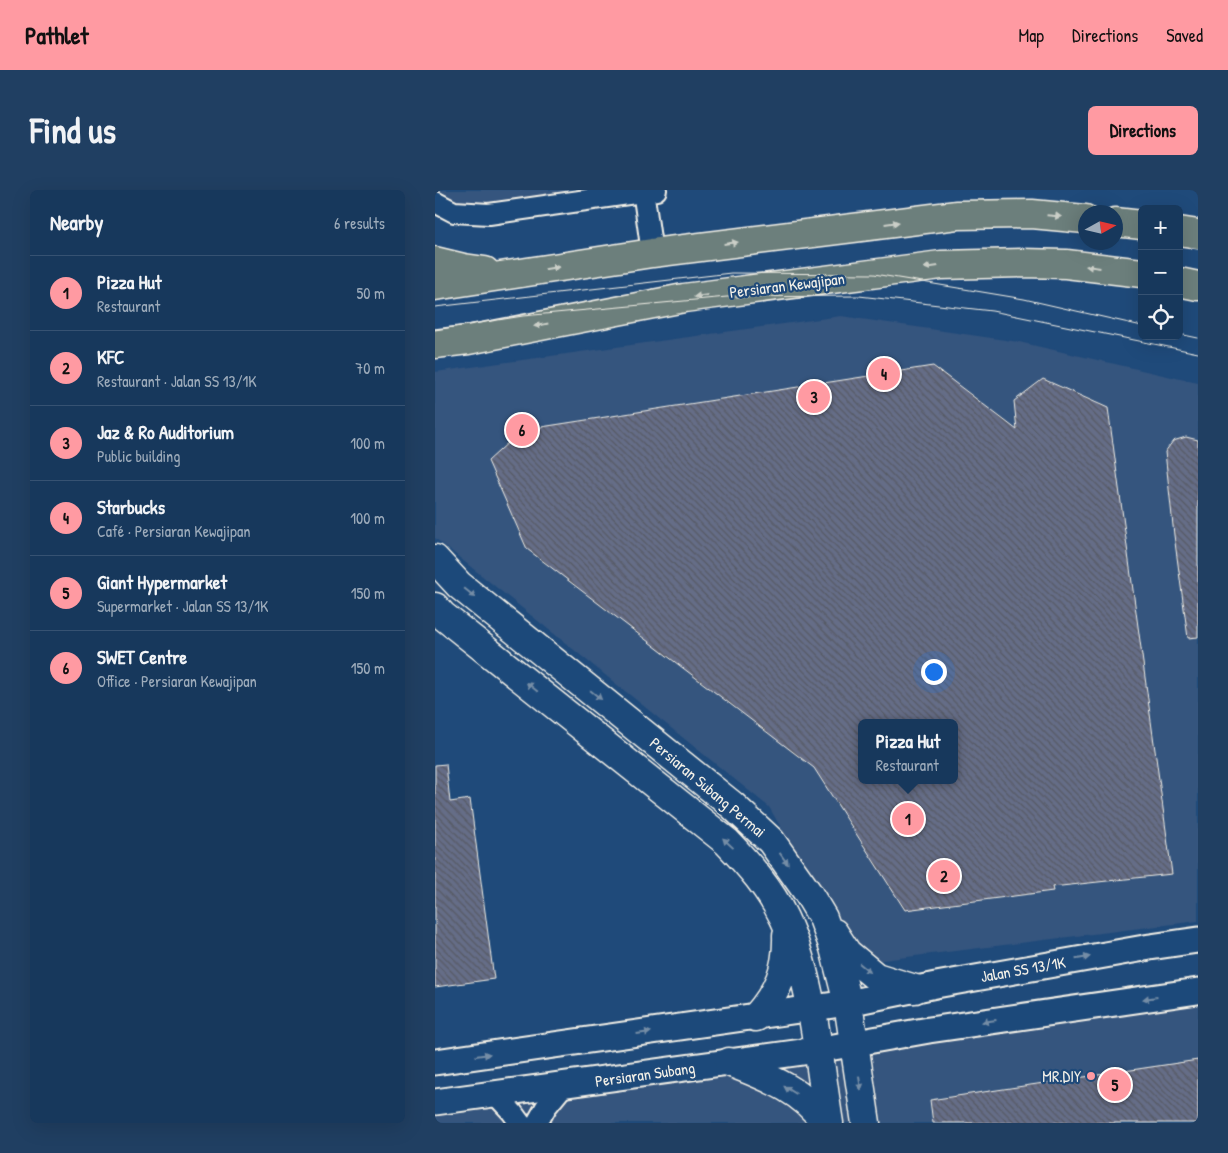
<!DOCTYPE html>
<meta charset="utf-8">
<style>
:root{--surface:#17385c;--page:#203f62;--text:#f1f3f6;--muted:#9eacbb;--line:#365272;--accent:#ff9aa2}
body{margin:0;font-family:"Patrick Hand",sans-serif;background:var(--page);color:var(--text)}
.controls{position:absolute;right:15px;top:15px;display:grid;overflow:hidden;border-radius:8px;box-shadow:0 5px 20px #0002}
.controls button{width:45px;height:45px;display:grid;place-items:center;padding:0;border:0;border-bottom:1px solid var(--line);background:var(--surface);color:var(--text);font:25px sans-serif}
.compass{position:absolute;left:643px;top:15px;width:45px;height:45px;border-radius:50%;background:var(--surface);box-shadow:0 5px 20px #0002;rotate:82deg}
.you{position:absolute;left:498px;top:481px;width:18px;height:18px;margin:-12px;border:4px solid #fff;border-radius:50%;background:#1a73e8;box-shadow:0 0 0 8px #1a73e833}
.badge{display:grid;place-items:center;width:32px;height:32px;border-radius:50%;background:var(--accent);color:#111;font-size:16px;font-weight:700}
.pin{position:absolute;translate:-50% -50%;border:2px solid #fff;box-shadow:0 1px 5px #0006}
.popup{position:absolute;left:423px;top:529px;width:100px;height:65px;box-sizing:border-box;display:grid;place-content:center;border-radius:8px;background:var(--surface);filter:drop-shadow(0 1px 4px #0005);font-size:16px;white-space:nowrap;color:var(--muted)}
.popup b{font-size:19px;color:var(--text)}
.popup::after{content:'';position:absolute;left:50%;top:100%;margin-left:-10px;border:10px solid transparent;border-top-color:var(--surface)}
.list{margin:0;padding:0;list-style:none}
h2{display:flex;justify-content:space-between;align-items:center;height:65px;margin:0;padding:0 20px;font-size:21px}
h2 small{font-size:16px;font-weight:400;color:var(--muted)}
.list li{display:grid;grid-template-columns:32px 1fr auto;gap:15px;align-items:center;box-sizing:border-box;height:75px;padding:0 20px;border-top:1px solid var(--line)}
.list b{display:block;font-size:19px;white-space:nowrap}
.list p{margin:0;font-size:16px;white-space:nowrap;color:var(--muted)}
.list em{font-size:16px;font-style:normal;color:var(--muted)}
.icon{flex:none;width:28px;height:28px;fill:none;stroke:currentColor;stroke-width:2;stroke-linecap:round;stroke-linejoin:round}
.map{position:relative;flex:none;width:763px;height:933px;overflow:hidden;border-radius:8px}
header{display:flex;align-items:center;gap:30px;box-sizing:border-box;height:70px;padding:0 25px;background:var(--accent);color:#111}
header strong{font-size:24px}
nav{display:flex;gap:28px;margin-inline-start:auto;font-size:18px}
.intro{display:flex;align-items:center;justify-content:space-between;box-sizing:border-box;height:120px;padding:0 30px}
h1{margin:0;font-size:35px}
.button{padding:12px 22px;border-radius:8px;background:var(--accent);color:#111;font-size:18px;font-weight:700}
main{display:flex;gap:30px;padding:0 30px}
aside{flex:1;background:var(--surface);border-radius:8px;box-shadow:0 5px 20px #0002}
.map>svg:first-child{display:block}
.built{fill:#34547e;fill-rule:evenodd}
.building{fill:url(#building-back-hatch);stroke:#f4f1e8;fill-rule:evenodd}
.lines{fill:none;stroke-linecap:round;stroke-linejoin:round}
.minor-casing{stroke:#f4f1e8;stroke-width:24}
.tertiary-casing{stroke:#f4f1e8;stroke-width:29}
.secondary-casing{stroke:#f4f1e8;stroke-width:31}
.primary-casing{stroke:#f4f1e8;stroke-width:31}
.minor{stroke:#1f4a7a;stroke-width:20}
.tertiary{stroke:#1f4a7a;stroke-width:25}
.secondary{stroke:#1f4a7a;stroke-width:28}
.primary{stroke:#6c7f7c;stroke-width:28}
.tram{stroke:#f4f1e8;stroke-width:1}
.oneway{fill:#cbcfc8}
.oneway2{fill:#748da6}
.poi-dot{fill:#ff9aa2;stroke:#1f4a7a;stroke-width:2}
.labels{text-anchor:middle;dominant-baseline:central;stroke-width:4.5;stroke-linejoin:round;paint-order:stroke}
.street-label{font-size:16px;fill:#f4f1e8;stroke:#1f4a7a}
.poi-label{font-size:16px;fill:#f4f1e8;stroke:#1f4a7a;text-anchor:end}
</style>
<header>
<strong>Pathlet</strong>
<nav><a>Map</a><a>Directions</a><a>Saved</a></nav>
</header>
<div class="intro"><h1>Find us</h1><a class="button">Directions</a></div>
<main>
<aside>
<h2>Nearby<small>6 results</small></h2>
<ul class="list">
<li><span class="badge">1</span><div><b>Pizza Hut</b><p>Restaurant</p></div><em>50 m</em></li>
<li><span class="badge">2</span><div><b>KFC</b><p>Restaurant · Jalan SS 13/1K</p></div><em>70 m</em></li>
<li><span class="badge">3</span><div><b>Jaz &amp; Ro Auditorium</b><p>Public building</p></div><em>100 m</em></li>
<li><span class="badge">4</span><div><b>Starbucks</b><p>Café · Persiaran Kewajipan</p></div><em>100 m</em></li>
<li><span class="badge">5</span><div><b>Giant Hypermarket</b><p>Supermarket · Jalan SS 13/1K</p></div><em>150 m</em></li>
<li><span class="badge">6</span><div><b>SWET Centre</b><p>Office · Persiaran Kewajipan</p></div><em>150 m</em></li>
</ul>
</aside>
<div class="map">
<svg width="763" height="933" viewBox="0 0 763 933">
<defs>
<pattern id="building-back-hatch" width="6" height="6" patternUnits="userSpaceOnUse" patternTransform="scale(1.25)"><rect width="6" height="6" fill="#656d87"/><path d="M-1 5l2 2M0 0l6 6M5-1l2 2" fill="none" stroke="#565963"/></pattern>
</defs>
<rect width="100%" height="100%" fill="#1f4a7a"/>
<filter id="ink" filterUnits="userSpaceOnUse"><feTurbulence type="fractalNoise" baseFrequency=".02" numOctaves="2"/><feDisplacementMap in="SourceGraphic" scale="10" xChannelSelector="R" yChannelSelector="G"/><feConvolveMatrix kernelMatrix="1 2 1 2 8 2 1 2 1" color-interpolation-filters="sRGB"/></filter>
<g filter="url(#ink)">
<!-- built -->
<path class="built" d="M0 0H153L54 15H20L0 2Z
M406 126 584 152 763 193V731L424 773 334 617 0 348V182ZM427 533H519V590H427Z
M763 810V933H0V919Z"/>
<!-- building -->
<path class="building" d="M498 176 582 240 579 211 608 189 673 218 737 684 617 697 618 701 470 720 379 578 92 359 53 271 87 240ZM427 533H519V590H427Z
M751 247 763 250V447L753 448 739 345 730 262 738 251Z
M11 574 15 612 35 609 59 789 0 797V575Z
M763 870V933H498L495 910Z"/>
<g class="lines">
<defs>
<path id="minor" d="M208 0 217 63
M0 12 19 22 54 24 221 0
M61 905 77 922 85 933
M102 933 111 917 129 895"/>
<path id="tertiary" d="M0 872 413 813 501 795 715 757 763 750
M0 912 382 860 494 840 763 801"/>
<path id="secondary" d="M0 369 24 395 297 615 336 651 373 703 388 728 399 758 413 813 431 933
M0 417 7 425 292 652C314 675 335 699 349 728 378 789 383 866 394 933
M399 743 412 763 441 787 480 799
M321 827C343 802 353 779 352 745
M294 872C329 886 368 899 390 933"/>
<path id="primary" d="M680 32 707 35
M744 41 763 44
M0 71 29 78 50 81
M744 92 763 96
M0 96 217 63 522 25 597 24 650 29
M0 154 33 150 249 108 506 75 587 73 631 74 707 83"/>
</defs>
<!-- minor casing -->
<use href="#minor" class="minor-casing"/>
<!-- tertiary casing -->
<use href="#tertiary" class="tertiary-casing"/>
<!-- secondary casing -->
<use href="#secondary" class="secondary-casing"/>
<!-- primary casing -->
<use href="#primary" class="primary-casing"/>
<!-- minor -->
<use href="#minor" class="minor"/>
<!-- tertiary -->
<use href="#tertiary" class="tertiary"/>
<!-- secondary -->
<use href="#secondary" class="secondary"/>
<!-- primary -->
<use href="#primary" class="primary"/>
<!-- tram -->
<path class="tram" d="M0 117 296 83 439 84 589 109 707 136
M0 140 88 126 292 107 424 106 557 121 763 163
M744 144 763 148"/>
</g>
<!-- one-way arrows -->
<defs><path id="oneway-solid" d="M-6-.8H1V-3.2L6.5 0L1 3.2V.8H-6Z" transform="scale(1.25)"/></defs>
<g class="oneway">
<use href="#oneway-solid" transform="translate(619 26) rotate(5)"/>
<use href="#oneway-solid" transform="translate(457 33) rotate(-7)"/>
<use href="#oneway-solid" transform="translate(296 53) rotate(-7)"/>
<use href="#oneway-solid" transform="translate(496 77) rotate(173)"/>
<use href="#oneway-solid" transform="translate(658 77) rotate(-173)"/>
<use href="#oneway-solid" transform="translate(117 78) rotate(-9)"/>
<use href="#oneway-solid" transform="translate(266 106) rotate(173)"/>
<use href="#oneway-solid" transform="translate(106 135) rotate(169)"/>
</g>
<g class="oneway2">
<use href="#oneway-solid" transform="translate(35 403) rotate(39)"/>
<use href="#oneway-solid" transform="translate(97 497) rotate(-141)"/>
<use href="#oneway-solid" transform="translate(161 505) rotate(39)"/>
<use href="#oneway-solid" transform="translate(293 653) rotate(-137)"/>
<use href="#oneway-solid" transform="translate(349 669) rotate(54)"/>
<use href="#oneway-solid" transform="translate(648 768) rotate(-10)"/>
<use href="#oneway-solid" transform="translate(430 778) rotate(40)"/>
<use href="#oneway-solid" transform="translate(715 808) rotate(172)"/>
<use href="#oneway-solid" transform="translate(554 831) rotate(172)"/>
<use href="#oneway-solid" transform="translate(209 843) rotate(-8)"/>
<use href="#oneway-solid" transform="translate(48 865) rotate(-8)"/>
<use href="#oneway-solid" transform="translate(425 893) rotate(81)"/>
<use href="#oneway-solid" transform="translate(355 900) rotate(-148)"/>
</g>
</g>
<!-- markers -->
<circle class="poi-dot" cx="656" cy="886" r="5"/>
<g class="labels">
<!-- street labels -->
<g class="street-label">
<text transform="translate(352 95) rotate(-7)">Persiaran Kewajipan</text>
<text transform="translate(273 597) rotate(40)">Persiaran Subang Permai</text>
<text transform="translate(588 779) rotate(-10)">Jalan SS 13/1K</text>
<text transform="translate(210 884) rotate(-8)">Persiaran Subang</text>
</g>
<!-- poi labels -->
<g class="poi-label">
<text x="646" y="886">MR.DIY</text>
</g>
</g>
</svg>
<div class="controls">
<button>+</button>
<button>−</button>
<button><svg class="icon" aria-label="locate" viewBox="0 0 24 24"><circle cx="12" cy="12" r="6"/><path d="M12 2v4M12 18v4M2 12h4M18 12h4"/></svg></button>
</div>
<svg class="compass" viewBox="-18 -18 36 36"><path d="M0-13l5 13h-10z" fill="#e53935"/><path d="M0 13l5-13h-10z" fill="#9eacbb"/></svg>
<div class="you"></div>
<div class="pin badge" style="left:473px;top:629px">1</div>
<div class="popup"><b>Pizza Hut</b>Restaurant</div>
<div class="pin badge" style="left:509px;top:686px">2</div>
<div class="pin badge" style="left:379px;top:207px">3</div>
<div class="pin badge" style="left:449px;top:184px">4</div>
<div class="pin badge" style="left:680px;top:895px">5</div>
<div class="pin badge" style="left:87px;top:240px">6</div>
</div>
</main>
